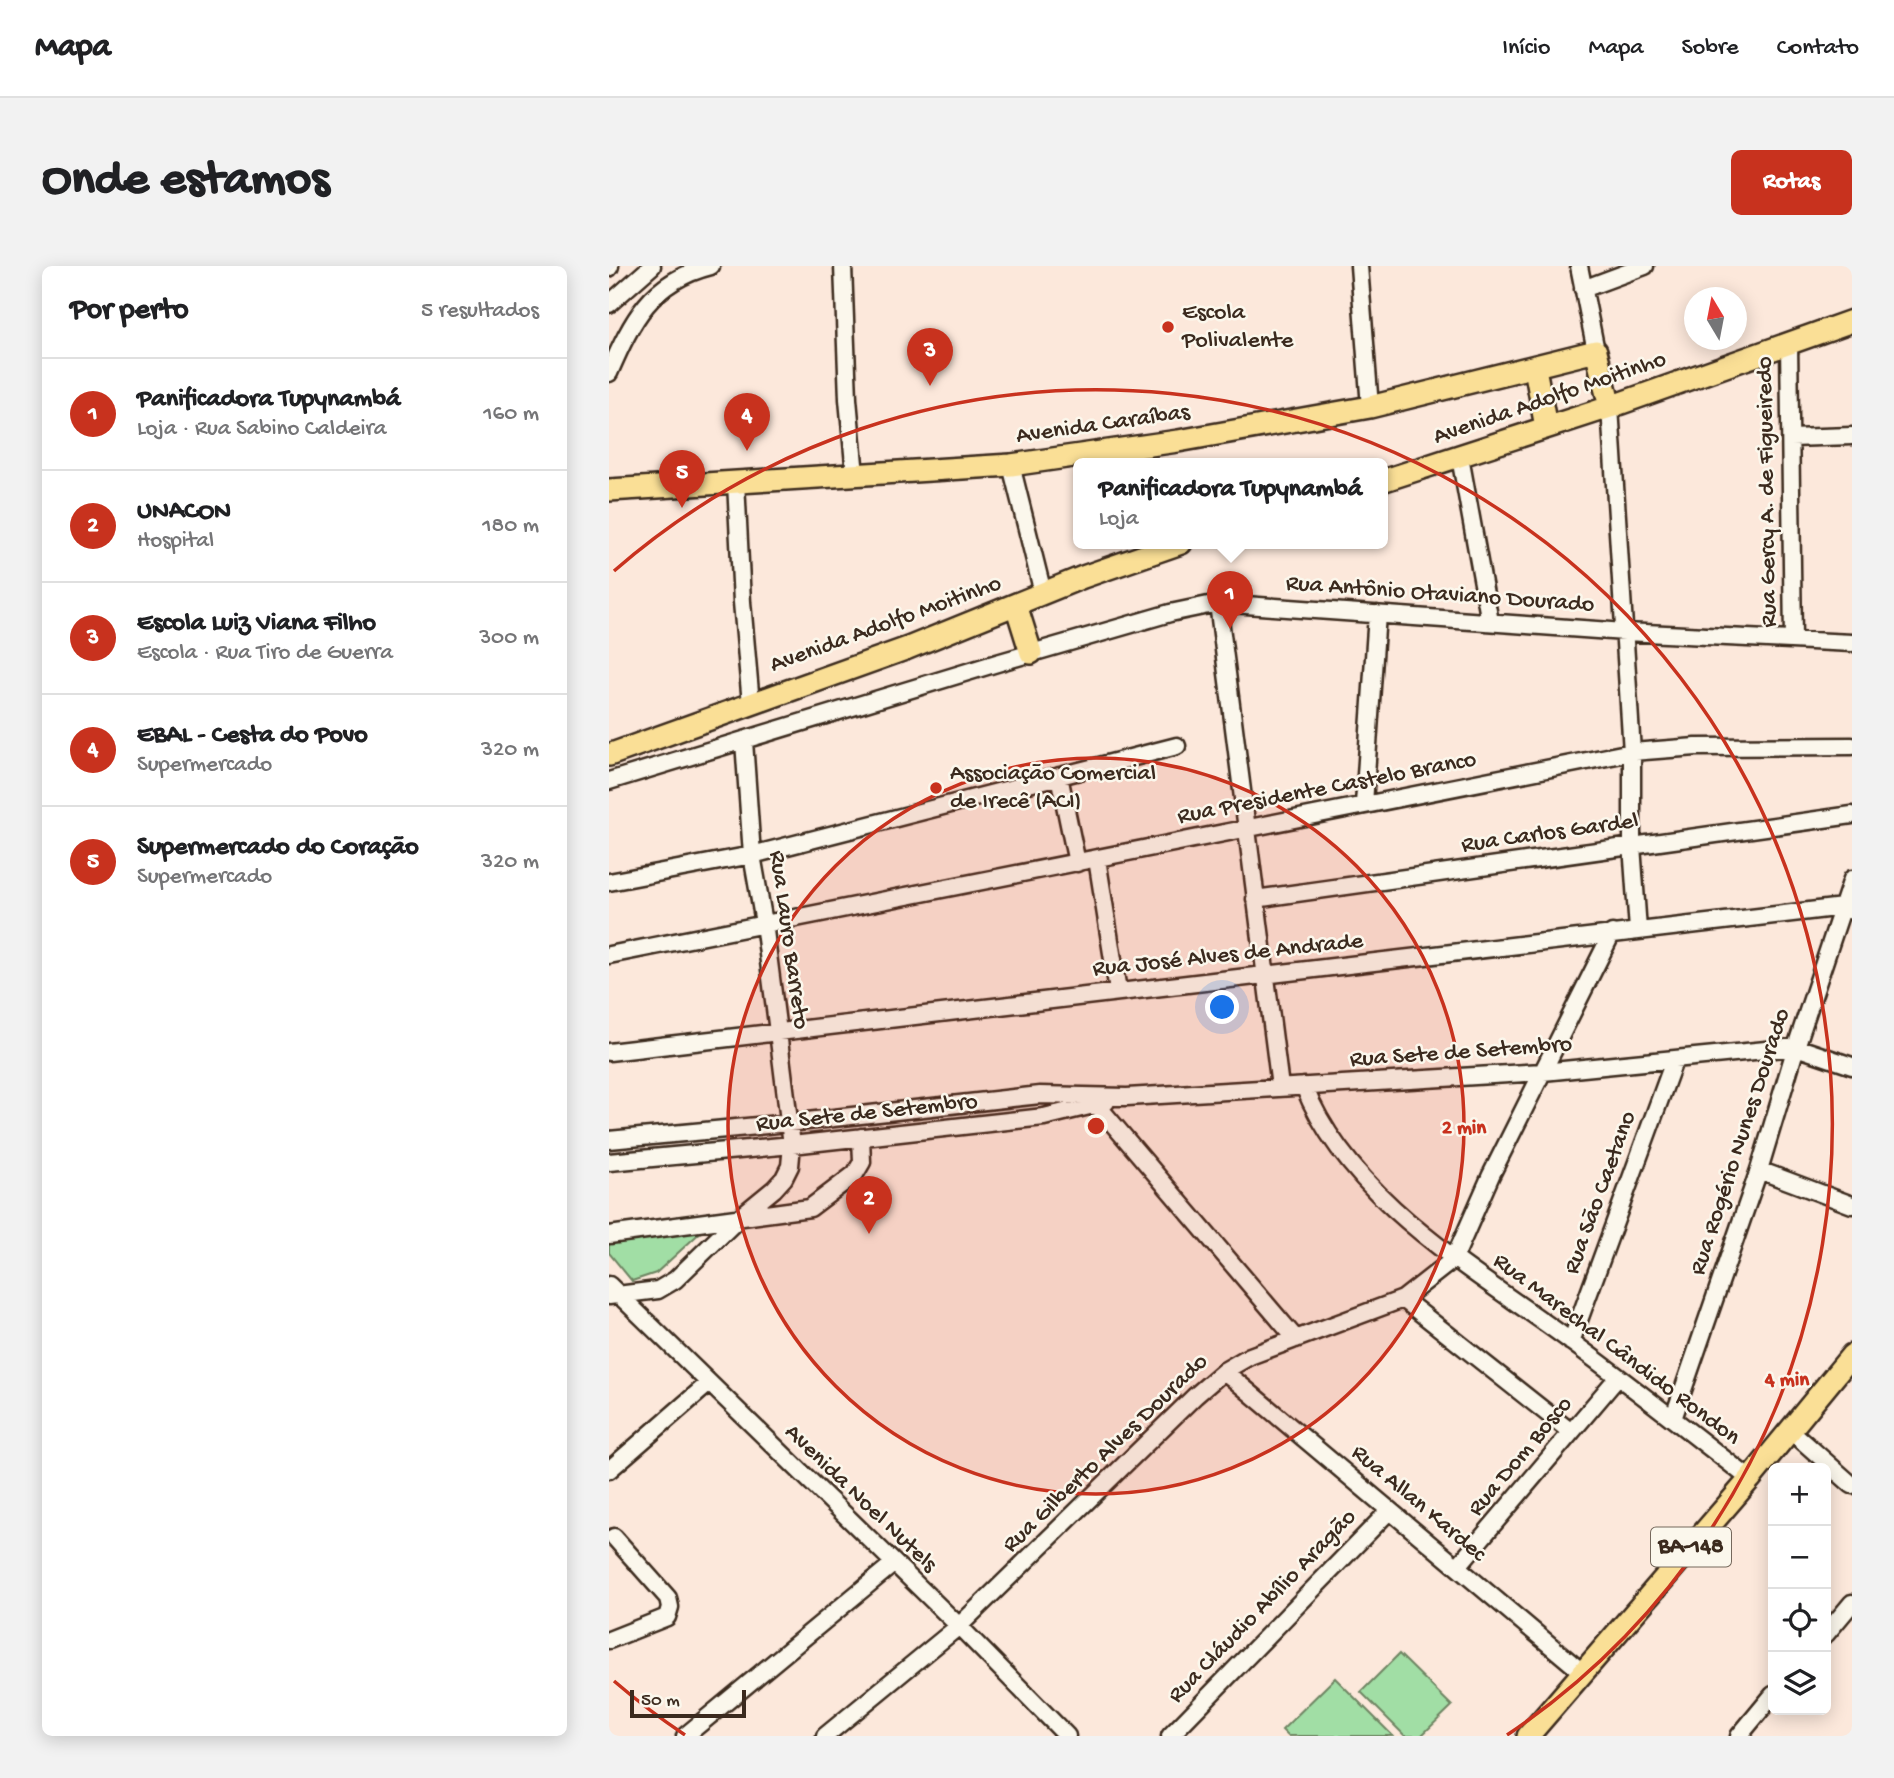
<!DOCTYPE html>
<html lang="pt">
<meta charset="utf-8">
<style>
:root{--surface:#fff;--page:#f2f2f2;--text:#202124;--muted:#757577;--line:#e0e0e0;--accent:#c8321e}
body{margin:0;font-family:"Gochi Hand",sans-serif;background:var(--page);color:var(--text)}
.controls{position:absolute;right:21px;bottom:21px;display:grid;overflow:hidden;border-radius:10px;box-shadow:0 4px 18px #0003}
.controls button{width:63px;height:63px;display:grid;place-items:center;padding:0;border:0;border-bottom:2px solid var(--line);background:var(--surface);color:var(--text);font:35px sans-serif}
.compass{position:absolute;left:1075px;top:21px;width:63px;height:63px;border-radius:50%;background:var(--surface);box-shadow:0 4px 18px #0003;rotate:350deg}
.scale{position:absolute;left:21px;bottom:18px;width:116px;box-sizing:border-box;padding-left:7px;border:4px solid #3b2a1e;border-top:0;font-size:19px;line-height:24px;white-space:nowrap;color:#3b2a1e;-webkit-text-stroke:5px #fbf7ec;paint-order:stroke}
.you{position:absolute;left:614px;top:742px;width:24px;height:24px;margin:-18px;border:5px solid #fff;border-radius:50%;background:#1a73e8;box-shadow:0 0 0 10px #1a73e833}
.badge{display:grid;place-items:center;width:46px;height:46px;border-radius:50%;background:var(--accent);color:#fff;font-size:23px;font-weight:700}
.pin{position:absolute;translate:-50% -58px;filter:drop-shadow(0 2px 4px #0008)}
.pin::after{content:'';position:absolute;top:37px;width:24px;height:21px;background:inherit;clip-path:polygon(0 0,100% 0,50% 100%)}
.popup{position:absolute;left:464px;top:192px;width:315px;height:91px;box-sizing:border-box;display:grid;place-content:center;border-radius:10px;background:var(--surface);filter:drop-shadow(0 2px 5px #0005);font-size:23px;white-space:nowrap;color:var(--muted)}
.popup b{font-size:26px;color:var(--text)}
.popup::after{content:'';position:absolute;left:50%;top:100%;margin-left:-14px;border:14px solid transparent;border-top-color:var(--surface)}
.list{margin:0;padding:0;list-style:none}
h2{display:flex;justify-content:space-between;align-items:center;height:91px;margin:0;padding:0 28px;font-size:30px}
h2 small{font-size:23px;font-weight:400;color:var(--muted)}
.list li{display:grid;grid-template-columns:46px 1fr auto;gap:21px;align-items:center;box-sizing:border-box;height:112px;padding:0 28px;border-top:2px solid var(--line)}
.list b{display:block;font-size:26px;white-space:nowrap}
.list p{margin:0;font-size:23px;white-space:nowrap;color:var(--muted)}
.list em{font-size:23px;font-style:normal;color:var(--muted)}
.icon{flex:none;width:38px;height:38px;fill:none;stroke:currentColor;stroke-width:2;stroke-linecap:round;stroke-linejoin:round}
.map{position:relative;flex:none;width:1243px;height:1470px;overflow:hidden;border-radius:10px}
header{display:flex;align-items:center;gap:42px;box-sizing:border-box;height:98px;padding:0 35px;background:var(--surface);border-bottom:2px solid var(--line)}
header strong{font-size:33px}
nav{display:flex;gap:38px;margin-inline-start:auto;font-size:24px}
.intro{display:flex;align-items:center;justify-content:space-between;box-sizing:border-box;height:168px;padding:0 42px}
h1{margin:0;font-size:49px}
.button{padding:18px 32px;border-radius:10px;background:var(--accent);color:#fff;font-size:24px;font-weight:700}
main{display:flex;gap:42px;padding:0 42px}
aside{flex:1;background:var(--surface);border-radius:10px;box-shadow:0 4px 18px #0003}
.map>svg:first-child{display:block}
.green{fill:#a1dea5;stroke:#6e8462;stroke-width:2}
.lines{fill:none;stroke-linecap:round;stroke-linejoin:round}
.minor-casing{stroke:#3b2a1e;stroke-width:21}
.major-casing{stroke:#3b2a1e;stroke-width:26}
.minor{stroke:#fbf7ec;stroke-width:16}
.major{stroke:#fadf96;stroke-width:21}
.ring{fill:none;stroke:#c8321e;stroke-width:3.5}
.poi-dot{fill:#c8321e;stroke:#fbf7ec;stroke-width:2.5}
.labels{text-anchor:middle;dominant-baseline:central;stroke-width:5;stroke-linejoin:round;paint-order:stroke}
.shield{fill:#fbf7ec;stroke:#75685c;stroke-width:2}
.shield-label{font-size:23px;font-weight:bold;fill:#3b2a1e}
.poi-label{font-size:24px;fill:#3b2a1e;stroke:#fbf7ec;text-anchor:start}
.street-label{font-size:24px;fill:#3b2a1e;stroke:#fbf7ec}
.centre{fill:#c8321e;stroke:#fbf7ec;stroke-width:3.5}
.ring-label{font-size:21px;text-anchor:middle;font-weight:bold;fill:#c8321e;stroke:#fbf7ec;stroke-width:5;stroke-linejoin:round;paint-order:stroke}
</style>
<header>
<strong>Mapa</strong>
<nav><a>Início</a><a>Mapa</a><a>Sobre</a><a>Contato</a></nav>
</header>
<div class="intro"><h1>Onde estamos</h1><a class="button">Rotas</a></div>
<main>
<aside>
<h2>Por perto<small>5 resultados</small></h2>
<ul class="list">
<li><span class="badge">1</span><div><b>Panificadora Tupynambá</b><p>Loja · Rua Sabino Caldeira</p></div><em>160 m</em></li>
<li><span class="badge">2</span><div><b>UNACON</b><p>Hospital</p></div><em>180 m</em></li>
<li><span class="badge">3</span><div><b>Escola Luiz Viana Filho</b><p>Escola · Rua Tiro de Guerra</p></div><em>300 m</em></li>
<li><span class="badge">4</span><div><b>EBAL - Cesta do Povo</b><p>Supermercado</p></div><em>320 m</em></li>
<li><span class="badge">5</span><div><b>Supermercado do Coração</b><p>Supermercado</p></div><em>320 m</em></li>
</ul>
</aside>
<div class="map">
<svg width="1243" height="1470" viewBox="0 0 1243 1470">
<rect width="100%" height="100%" fill="#fce8db"/>
<filter id="ink" filterUnits="userSpaceOnUse"><feTurbulence type="fractalNoise" baseFrequency=".0143" numOctaves="2"/><feDisplacementMap in="SourceGraphic" scale="14" xChannelSelector="R" yChannelSelector="G"/><feConvolveMatrix kernelMatrix="1 2 1 2 8 2 1 2 1" color-interpolation-filters="sRGB"/></filter>
<g filter="url(#ink)">
<!-- green -->
<path class="green" d="M96 962 47 1007 23 1015 0 987V975Z
M790 1388 843 1440 812 1470H796L752 1426Z
M726 1412 784 1470H679L673 1464Z"/>
<g class="lines">
<defs>
<path id="minor" d="M234 0 239 133 246 209
M750 0 761 141
M970 0 987 85
M0 2 1 0
M974 23 1036 0
M0 38 43 0
M1180 78 1184 373
M0 107C23 54 42 15 102 0
M1001 141 1023 486V579L1029 664
M1182 172 1243 170
M851 191 881 356
M402 199 434 327
M127 216 133 336 142 438
M609 337 671 821
M450 510 468 597
M0 515 388 397 561 347 609 337 1016 366 1243 377
M755 538 768 348
M488 593 509 725
M0 616 143 589 568 480
M646 633 1243 549
M0 689 1023 486 1087 481 1243 480
M0 786 1234 641 1243 645
M695 820C741 936 868 1006 964 1077 1024 1121 1082 1167 1141 1213
M482 832 687 1073
M0 874 180 857 431 829 518 831 934 806 1187 781 1243 800
M0 896 183 879 435 851 497 836
M1150 904 1243 939
M0 969 201 942 246 908 253 896 252 871
M0 1019 350 1360 458 1470
M0 1030 49 1024 66 1014 132 950 165 923 175 912 181 900 183 879 169 766 155 657 143 589 135 475
M794 1033 962 1166
M962 1076 1065 795
M615 1105 973 1406
M1064 1153 1150 904 1187 781 1243 613
M1181 1164 1243 1219
M0 1204 100 1117
M849 1300 1009 1111
M1217 1368 1243 1337
M0 1374 58 1351 61 1341 59 1332 5 1271
M76 1470 284 1298
M216 1470 350 1360 586 1130 615 1105 641 1090 794 1033 845 993 882 909 1003 667
M561 1470 780 1245
M1130 1470 1164 1429"/>
<path id="major" d="M926 102 937 161
M773 215 1001 141 1243 55
M0 224 402 199 569 175 761 141 987 85 1001 141
M407 339 422 387
M0 489 299 382 474 311 572 277
M919 1470 1141 1213 1243 1089"/>
</defs>
<!-- minor casing -->
<use href="#minor" class="minor-casing"/>
<!-- major casing -->
<use href="#major" class="major-casing"/>
<!-- minor -->
<use href="#minor" class="minor"/>
<!-- major -->
<use href="#major" class="major"/>
</g>
</g>
<!-- distance rings -->
<circle cx="487" cy="860" r="368" fill="#c8321e" fill-opacity=".12"/>
<g class="ring">
<circle cx="487" cy="860" r="368"/>
<path d="M76 1469A735 735 0 0 1 5 1415M5 305A735 735 0 1 1 898 1469"/>
</g>
<!-- markers -->
<g class="poi-dot">
<circle cx="559" cy="61" r="7"/>
<circle cx="327" cy="522" r="7"/>
</g>
<g class="labels">
<!-- shield labels -->
<rect class="shield" x="1042" y="1261.5" width="80" height="39" rx="5"/>
<g class="shield-label">
<text x="1082" y="1281">BA-148</text>
</g>
<!-- poi labels -->
<g class="poi-label">
<text x="573" y="47">Escola<tspan x="573" dy="28">Polivalente</tspan></text>
<text x="341" y="508">Associação Comercial<tspan x="341" dy="28">de Irecê (ACI)</tspan></text>
</g>
<!-- street labels -->
<g class="street-label">
<text transform="translate(941 133) rotate(-19)">Avenida Adolfo Moitinho</text>
<text transform="translate(494 159) rotate(-8)">Avenida Caraíbas</text>
<text transform="translate(1159 226) rotate(-91)">Rua Gercy A. de Figueiredo</text>
<text transform="translate(831 329) rotate(4)">Rua Antônio Otaviano Dourado</text>
<text transform="translate(277 359) rotate(-20)">Avenida Adolfo Moitinho</text>
<text transform="translate(718 523) rotate(-11)">Rua Presidente Castelo Branco</text>
<text transform="translate(941 568) rotate(-8)">Rua Carlos Gardel</text>
<text transform="translate(179 674) rotate(82)">Rua Lauro Barreto</text>
<text transform="translate(619 690) rotate(-6)">Rua José Alves de Andrade</text>
<text transform="translate(852 787) rotate(-4)">Rua Sete de Setembro</text>
<text transform="translate(258 848) rotate(-6)">Rua Sete de Setembro</text>
<text transform="translate(1132 876) rotate(-72)">Rua Rogério Nunes Dourado</text>
<text transform="translate(992 927) rotate(-70)">Rua São Caetano</text>
<text transform="translate(1007 1084) rotate(37)">Rua Marechal Cândido Rondon</text>
<text transform="translate(497 1188) rotate(-44)">Rua Gilberto Alves Dourado</text>
<text transform="translate(912 1191) rotate(-50)">Rua Dom Bosco</text>
<text transform="translate(251 1233) rotate(44)">Avenida Noel Nutels</text>
<text transform="translate(809 1238) rotate(40)">Rua Allan Kardec</text>
<text transform="translate(654 1341) rotate(-46)">Rua Cláudio Abílio Aragão</text>
</g>
</g>
<circle cx="487" cy="860" r="10" class="centre"/>
<g class="ring-label">
<text x="855" y="867">2 min</text>
<text x="1178" y="1119">4 min</text>
</g>
</svg>
<div class="controls">
<button>+</button>
<button>−</button>
<button><svg class="icon" aria-label="locate" viewBox="0 0 24 24"><circle cx="12" cy="12" r="6"/><path d="M12 2v4M12 18v4M2 12h4M18 12h4"/></svg></button>
<button><svg class="icon" aria-label="layers" viewBox="0 0 24 24"><path d="M12 4l9 5-9 5-9-5zM3 14l9 5 9-5"/></svg></button>
</div>
<svg class="compass" viewBox="-18 -18 36 36"><path d="M0-13l5 13h-10z" fill="#e53935"/><path d="M0 13l5-13h-10z" fill="#757577"/></svg>
<div class="scale">50 m</div>
<div class="you"></div>
<div class="pin badge" style="left:621px;top:363px">1</div>
<div class="popup"><b>Panificadora Tupynambá</b>Loja</div>
<div class="pin badge" style="left:260px;top:968px">2</div>
<div class="pin badge" style="left:321px;top:120px">3</div>
<div class="pin badge" style="left:138px;top:185px">4</div>
<div class="pin badge" style="left:73px;top:242px">5</div>
</div>
</main>
